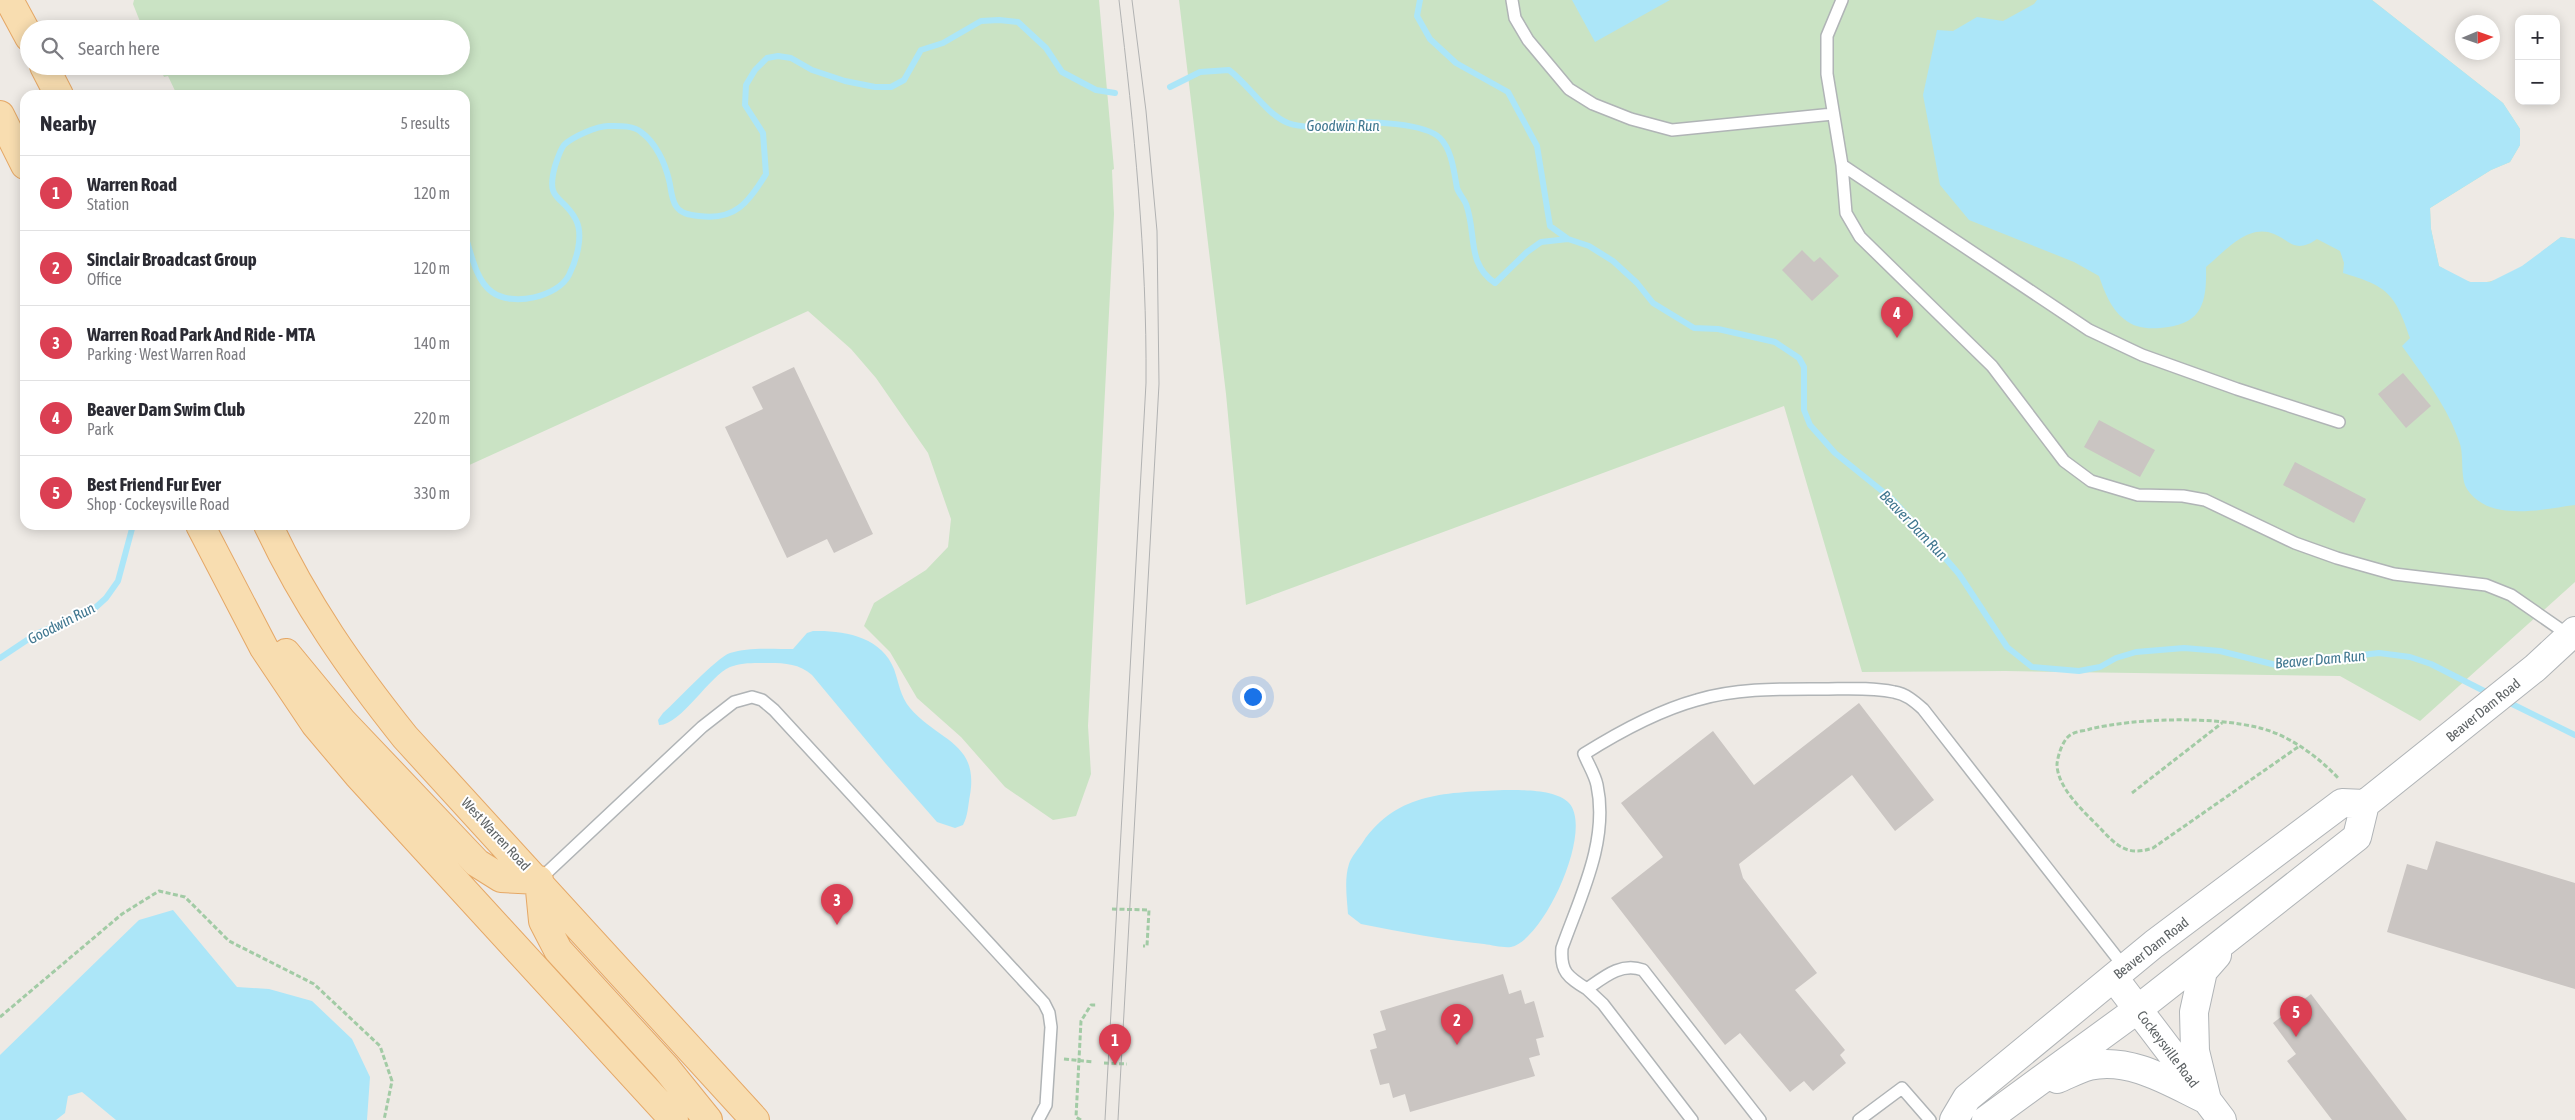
<!DOCTYPE html>
<meta charset="utf-8">
<style>
:root{--surface:#fff;--page:#f7f7f7;--text:#2b2b33;--muted:#7c7c81;--line:#e1e1e2;--accent:#db3f53}
body{margin:0;font-family:"Asap Condensed",sans-serif;background:var(--page);color:var(--text)}
.controls{position:absolute;right:15px;top:15px;display:grid;overflow:hidden;border-radius:10px;box-shadow:0 2px 12px #0003}
.controls button{width:45px;height:45px;display:grid;place-items:center;padding:0;border:0;border-bottom:1px solid var(--line);background:var(--surface);color:var(--text);font:25px sans-serif}
.compass{position:absolute;left:2455px;top:15px;width:45px;height:45px;border-radius:50%;background:var(--surface);box-shadow:0 2px 12px #0003;rotate:88deg}
.you{position:absolute;left:1252px;top:696px;width:18px;height:18px;margin:-12px;border:4px solid #fff;border-radius:50%;background:#1a73e8;box-shadow:0 0 0 8px #1a73e833}
.badge{display:grid;place-items:center;width:32px;height:32px;border-radius:50%;background:var(--accent);color:#fff;font-size:16px;font-weight:700}
.pin{position:absolute;translate:-50% -41px;filter:drop-shadow(0 1px 2px #0008)}
.pin::after{content:'';position:absolute;top:26px;width:18px;height:15px;background:inherit;clip-path:polygon(0 0,100% 0,50% 100%)}
.list{margin:0;padding:0;list-style:none}
h2{display:flex;justify-content:space-between;align-items:center;height:65px;margin:0;padding:0 20px;font-size:21px}
h2 small{font-size:16px;font-weight:400;color:var(--muted)}
.list li{display:grid;grid-template-columns:32px 1fr auto;gap:15px;align-items:center;box-sizing:border-box;height:75px;padding:0 20px;border-top:1px solid var(--line)}
.list b{display:block;font-size:19px;white-space:nowrap}
.list p{margin:0;font-size:16px;white-space:nowrap;color:var(--muted)}
.list em{font-size:16px;font-style:normal;color:var(--muted)}
.icon{flex:none;width:28px;height:28px;fill:none;stroke:currentColor;stroke-width:2;stroke-linecap:round;stroke-linejoin:round}
.map{position:relative;flex:none;width:2575px;height:1120px;overflow:hidden}
.search{position:absolute;background:var(--surface);box-shadow:0 2px 12px #0003;left:20px;top:20px;width:450px;height:55px;display:flex;align-items:center;gap:12px;box-sizing:border-box;padding:0 18px;border-radius:28px;color:var(--muted);font-size:19px}
.panel{position:absolute;background:var(--surface);box-shadow:0 2px 12px #0003;left:20px;top:90px;width:450px;height:440px;border-radius:15px}
.map>svg:first-child{display:block}
.green{fill:#cae3c4}
.water{fill:#ace6f8}
.lines{fill:none;stroke-linecap:round;stroke-linejoin:round}
.stream{stroke:#ace6f8;stroke-width:6}
.building{fill:#cac5c2}
.lane-casing{stroke:#b0b4b6;stroke-width:14}
.secondary-casing{stroke:#b0b4b7;stroke-width:30}
.primary-casing{stroke:#e5a867;stroke-width:30}
.path{stroke:#a2cba5;stroke-width:3;stroke-dasharray:5 2.5;stroke-linecap:butt}
.lane{stroke:#fff;stroke-width:11}
.secondary{stroke:#fff;stroke-width:28}
.primary{stroke:#f8ddb0;stroke-width:28}
.tram{stroke:#b1b2b2;stroke-width:1}
.labels{text-anchor:middle;dominant-baseline:central;stroke-width:4;stroke-linejoin:round;paint-order:stroke}
.street-label{font-size:14px;fill:#5d6264;stroke:#fff}
.water-label{font-size:15px;font-style:italic;fill:#407790;stroke:#fff}
</style>
<div class="map">
<svg width="2575" height="1120" viewBox="0 0 2575 1120">
<rect width="100%" height="100%" fill="#eeeae5"/>
<!-- green -->
<path class="green" d="M134 0H1099L1114 169 1112 170 1114 214 1088 726 1091 774 1076 816 1053 820 1005 787 961 737 917 698 890 652 864 626 874 603 926 570 948 547 951 519 928 453 876 378 851 349 808 311 465 467V95H177L168 76 164 77 159 66H461V29H143L133 4Z
M1179 0H2372L2503 103 2520 129V145L2510 162 2491 170 2430 208 2431 229 2439 266C2449 272 2460 281 2471 282 2503 288 2537 255 2561 237L2575 239V582L2420 721 2340 676 2005 671 1862 672 1784 406 1246 605 1226 394Z"/>
<!-- water -->
<path class="water" d="M1572 0H1670L1595 42Z
M2037 0H2372L2503 103 2520 129V145L2510 162 2491 170 2430 208 2431 229 2439 266 2470 282H2490L2522 266 2561 237 2575 239V505C2543 509 2489 523 2467 489 2460 478 2464 457 2460 444 2448 407 2424 377 2402 346L2410 338C2395 293 2387 286 2343 273L2344 263 2340 251 2317 239C2293 256 2289 237 2268 232 2244 227 2222 254 2206 267 2207 305 2201 325 2160 328 2147 329 2135 328 2124 319 2111 309 2104 291 2099 276L2074 262 1969 220 1940 185 1923 95 1937 30 1953 31 1977 17 2003 21 2034 4Z
M813 631C844 630 882 637 894 669 899 683 900 696 910 708 938 741 979 742 970 795 968 805 968 816 963 825L955 828 937 822 886 764 812 675C799 664 786 663 769 663 757 663 742 662 730 667 710 675 680 726 659 725L658 720 663 713C678 700 716 658 730 653 749 647 773 649 793 649L807 633Z
M1504 790C1521 790 1556 789 1569 803 1594 830 1544 940 1511 947 1503 948 1492 945 1484 944 1443 940 1402 932 1361 924L1348 914C1347 899 1344 879 1349 864 1351 857 1359 848 1363 842 1398 791 1448 793 1504 790Z
M173 910 237 987 269 989 312 1001 352 1039 370 1077 367 1120H116L82 1092 68 1096 65 1113 56 1120H0V1055L139 920Z"/>
<g class="lines">
<!-- stream -->
<path class="stream" d="M1420 0 1417 16 1430 39 1456 63 1508 92 1537 146 1550 226 1568 239 1589 246 1613 261 1637 283 1653 303 1694 328 1718 329 1775 342 1799 358 1804 367V410L1810 425 1835 453 1892 499 1932 543 1959 574 2007 647 2032 667 2079 671 2100 667 2116 658 2136 652 2184 648 2220 651 2276 665 2379 653 2410 657 2431 664 2490 694
M1170 87 1200 72 1229 70C1248 84 1267 115 1288 123 1307 130 1329 125 1348 123 1369 121 1425 123 1440 138 1452 150 1454 172 1457 188 1459 194 1464 199 1466 204 1477 234 1466 263 1495 283L1527 252 1541 242 1568 239
M465 235C471 253 476 281 492 292 512 307 558 297 569 275 576 261 584 236 576 220 563 194 545 203 555 166 557 160 560 150 564 145 572 137 597 126 608 126 618 126 633 125 641 132 656 143 665 163 669 180 671 187 671 199 676 206 681 214 690 215 699 216 735 221 749 202 766 174L763 133 745 105 746 85 755 70 767 58 778 56 791 58 812 70 845 81 875 87H891L904 80 921 50 943 43 981 21 999 20 1018 22 1046 48 1062 72 1096 90 1115 93
M0 658 36 634 95 608 106 598 118 581 133 525
M2506 701 2575 735"/>
</g>
<!-- building -->
<path class="building" d="M1802 250 1814 262 1820 257 1839 276 1812 301 1782 270Z
M794 367 873 534 834 553 827 539 787 558 725 427 763 409 752 387Z
M2403 373 2431 406 2406 428 2378 394Z
M2099 420 2155 450 2140 477 2084 447Z
M2295 462 2366 499 2354 523 2283 485Z
M1859 703 1934 800 1895 831 1852 775 1739 864 1743 878 1817 973 1795 990 1845 1050 1840 1055 1846 1063 1813 1091 1804 1081 1790 1092 1740 1033 1725 1045 1611 898 1663 857 1621 803 1713 731 1754 785Z
M2436 841 2575 883V989L2387 932 2407 864 2427 870Z
M1503 974 1509 994 1521 990 1525 1004 1534 1001 1544 1037 1536 1039 1540 1055 1529 1058 1535 1076 1410 1112 1405 1094 1393 1098 1389 1083 1380 1085 1370 1050 1377 1048 1373 1034 1386 1030 1380 1011Z
M2311 994 2407 1120H2332L2287 1061 2296 1054 2273 1023Z"/>
<g class="lines">
<defs>
<path id="lane" d="M1512 0 1515 18 1528 40 1569 89 1593 104 1631 119 1672 130 1833 114
M1842 0 1827 36V74L1842 165 1846 213 1860 237 1992 366 2064 461 2091 481 2138 495 2183 496 2205 500 2295 543 2337 558 2394 574 2486 585 2511 595 2570 636
M1842 165 2089 330 2142 355 2237 389 2339 422
M539 880 702 727 734 702 752 697 762 700 774 710 1044 1003 1049 1013 1051 1027 1046 1105 1038 1120
M1587 989 1603 1004 1692 1120
M1760 1120 1643 970C1621 962 1604 977 1587 989 1568 977 1560 972 1562 948 1580 897 1609 841 1597 785 1595 775 1588 764 1584 754 1619 732 1657 711 1697 700 1737 688 1781 689 1822 689 1845 689 1870 687 1894 692 1906 694 1914 701 1923 709L2125 968
M1859 1120 1902 1088 1930 1120"/>
<path id="secondary" d="M2114 978 2222 1120
M2057 1079C2067 1075 2078 1069 2089 1066 2130 1056 2173 1084 2207 1100
M2207 1100 2195 1051 2194 1012 2203 971 2217 955
M1954 1120 1967 1098 2154 944 2342 803 2365 804
M1986 1120 2138 1009 2357 837 2365 804 2535 668 2575 631"/>
<path id="primary" d="M9 0 29 37
M44 66 59 95
M0 115 25 165
M200 525 264 648 315 724 358 775 674 1120
M268 525C306 605 350 668 405 737L755 1120
M286 653 342 721 477 863 501 878 539 880
M539 880 543 921 558 950 666 1068 708 1120"/>
</defs>
<!-- lane casing -->
<use href="#lane" class="lane-casing"/>
<!-- secondary casing -->
<use href="#secondary" class="secondary-casing"/>
<!-- primary casing -->
<use href="#primary" class="primary-casing"/>
<!-- path -->
<path class="path" d="M2298 747 2153 848C2126 857 2116 845 2098 826 2083 811 2057 787 2057 764 2058 755 2063 738 2072 734 2077 731 2085 731 2090 729 2137 718 2213 716 2260 728 2289 735 2320 758 2339 779
M2132 793 2222 723
M1112 909 1149 910 1147 946H1143
M0 1017 122 914 159 891 185 897 229 941 314 984 380 1046 392 1081 384 1120
M1064 1059 1093 1062
M1104 1063 1127 1064
M1081 1120 1076 1117 1081 1021 1091 1005H1097"/>
<!-- lane -->
<use href="#lane" class="lane"/>
<!-- secondary -->
<use href="#secondary" class="secondary"/>
<!-- primary -->
<use href="#primary" class="primary"/>
<!-- tram -->
<path class="tram" d="M1105 1120 1146 383C1147 254 1134 128 1119 0
M1118 1120 1159 384 1157 231 1146 111 1132 0"/>
</g>
<g class="labels">
<!-- street labels -->
<g class="street-label">
<text transform="translate(2483 710) rotate(-39)">Beaver Dam Road</text>
<text transform="translate(496 834) rotate(47)">West Warren Road</text>
<text transform="translate(2151 948) rotate(-38)">Beaver Dam Road</text>
<text transform="translate(2168 1049) rotate(53)">Cockeysville Road</text>
</g>
<!-- water labels -->
<g class="water-label">
<text x="1343" y="125">Goodwin Run</text>
<text transform="translate(1914 525) rotate(46)">Beaver Dam Run</text>
<text transform="translate(61 623) rotate(-27)">Goodwin Run</text>
<text transform="translate(2320 659) rotate(-5)">Beaver Dam Run</text>
</g>
</g>
</svg>
<div class="controls">
<button>+</button>
<button>−</button>
</div>
<svg class="compass" viewBox="-18 -18 36 36"><path d="M0-13l5 13h-10z" fill="#e53935"/><path d="M0 13l5-13h-10z" fill="#7c7c81"/></svg>
<div class="you"></div>
<div class="pin badge" style="left:1115px;top:1065px">1</div>
<div class="pin badge" style="left:1457px;top:1045px">2</div>
<div class="pin badge" style="left:837px;top:925px">3</div>
<div class="pin badge" style="left:1897px;top:338px">4</div>
<div class="pin badge" style="left:2296px;top:1037px">5</div>
<div class="search"><svg class="icon" aria-label="search" viewBox="0 0 24 24"><circle cx="10" cy="10" r="6"/><path d="M15 15l6 6"/></svg>Search here</div>
<section class="panel">
<h2>Nearby<small>5 results</small></h2>
<ul class="list">
<li><span class="badge">1</span><div><b>Warren Road</b><p>Station</p></div><em>120 m</em></li>
<li><span class="badge">2</span><div><b>Sinclair Broadcast Group</b><p>Office</p></div><em>120 m</em></li>
<li><span class="badge">3</span><div><b>Warren Road Park And Ride - MTA</b><p>Parking · West Warren Road</p></div><em>140 m</em></li>
<li><span class="badge">4</span><div><b>Beaver Dam Swim Club</b><p>Park</p></div><em>220 m</em></li>
<li><span class="badge">5</span><div><b>Best Friend Fur Ever</b><p>Shop · Cockeysville Road</p></div><em>330 m</em></li>
</ul>
</section>
</div>
